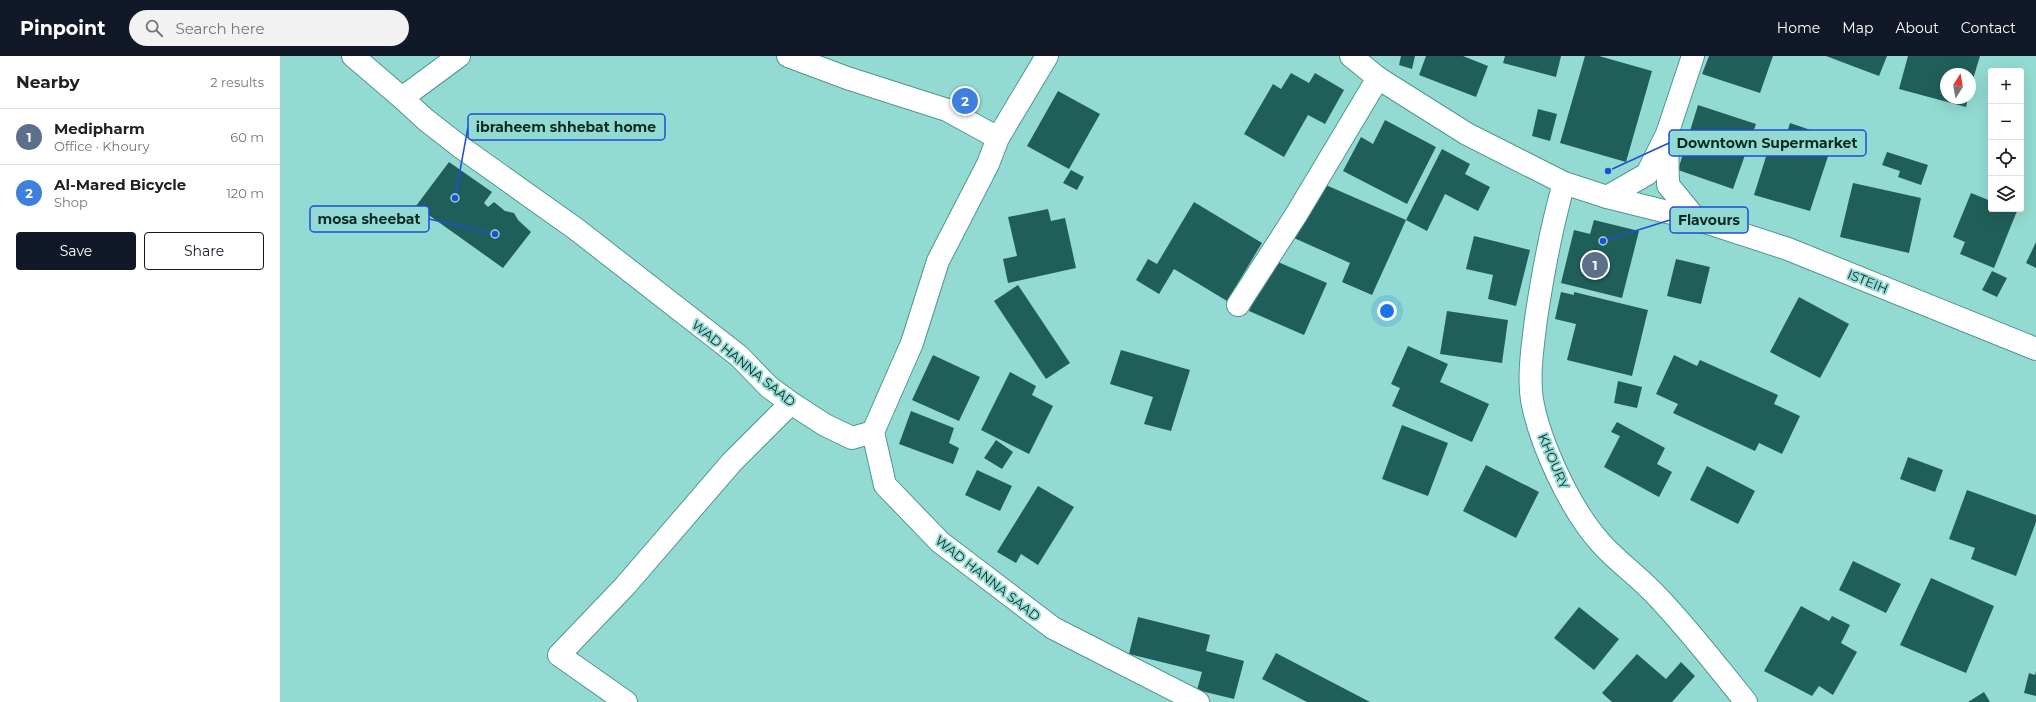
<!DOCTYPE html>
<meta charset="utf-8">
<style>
:root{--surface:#fff;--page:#f2f2f2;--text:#202124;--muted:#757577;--line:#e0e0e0;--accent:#111827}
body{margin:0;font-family:Montserrat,sans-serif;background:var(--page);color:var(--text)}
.controls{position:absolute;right:12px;top:12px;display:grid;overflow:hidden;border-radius:4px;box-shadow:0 4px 16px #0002}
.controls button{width:36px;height:36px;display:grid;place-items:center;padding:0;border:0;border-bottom:1px solid var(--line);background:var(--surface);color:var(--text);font:20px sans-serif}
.compass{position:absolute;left:1660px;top:12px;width:36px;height:36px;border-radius:50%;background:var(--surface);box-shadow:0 4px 16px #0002;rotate:11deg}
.you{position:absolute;left:1107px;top:255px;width:14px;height:14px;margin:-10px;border:3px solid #fff;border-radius:50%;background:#1a73e8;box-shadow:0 0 0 6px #1a73e833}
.badge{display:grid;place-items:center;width:26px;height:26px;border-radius:50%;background:var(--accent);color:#fff;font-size:13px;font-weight:700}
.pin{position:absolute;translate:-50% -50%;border:2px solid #fff;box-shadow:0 1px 4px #0006}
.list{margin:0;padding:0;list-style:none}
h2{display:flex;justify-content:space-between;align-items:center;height:52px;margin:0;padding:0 16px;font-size:17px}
h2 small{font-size:13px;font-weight:400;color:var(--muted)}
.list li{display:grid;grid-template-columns:26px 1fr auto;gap:12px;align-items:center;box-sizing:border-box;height:56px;padding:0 16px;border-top:1px solid var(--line)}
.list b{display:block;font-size:15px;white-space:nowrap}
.list p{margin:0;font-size:13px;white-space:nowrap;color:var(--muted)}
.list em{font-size:13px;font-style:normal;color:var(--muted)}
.actions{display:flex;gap:8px;padding:12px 16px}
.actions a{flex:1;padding:9px 0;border:1px solid var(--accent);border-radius:4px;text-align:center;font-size:14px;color:var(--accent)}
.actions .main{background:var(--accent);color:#fff}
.icon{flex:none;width:22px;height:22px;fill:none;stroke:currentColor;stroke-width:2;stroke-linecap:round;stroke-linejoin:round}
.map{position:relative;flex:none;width:1756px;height:646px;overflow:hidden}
header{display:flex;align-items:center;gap:24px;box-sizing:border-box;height:56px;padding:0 20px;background:var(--accent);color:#fff}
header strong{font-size:19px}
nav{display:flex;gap:22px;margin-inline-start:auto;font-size:14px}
.search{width:280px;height:36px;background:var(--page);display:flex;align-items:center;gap:10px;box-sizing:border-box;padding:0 14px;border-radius:22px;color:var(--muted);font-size:15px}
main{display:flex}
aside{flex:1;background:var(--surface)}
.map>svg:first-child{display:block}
.building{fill:#205f59}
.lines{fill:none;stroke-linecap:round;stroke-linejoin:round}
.street-casing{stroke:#4f978f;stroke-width:24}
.secondary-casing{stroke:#4f978f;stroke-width:24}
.street{stroke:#fff;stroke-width:22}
.secondary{stroke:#fff;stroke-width:22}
.labels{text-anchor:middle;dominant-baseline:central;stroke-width:4;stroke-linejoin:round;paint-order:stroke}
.street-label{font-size:13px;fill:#0b2a27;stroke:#93dbd2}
.leader{fill:none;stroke:#1d4ed8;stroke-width:1.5}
.callout-dot{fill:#1d4ed8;stroke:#93dbd2;stroke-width:1.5}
.callout{fill:#93dbd2;stroke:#1d4ed8;stroke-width:1.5}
.callout-label{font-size:14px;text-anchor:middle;font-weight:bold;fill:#0b2a27}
</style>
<header>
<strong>Pinpoint</strong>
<div class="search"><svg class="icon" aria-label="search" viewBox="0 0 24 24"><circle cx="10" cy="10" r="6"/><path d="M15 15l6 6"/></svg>Search here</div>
<nav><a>Home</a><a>Map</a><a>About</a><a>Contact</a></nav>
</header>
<main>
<aside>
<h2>Nearby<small>2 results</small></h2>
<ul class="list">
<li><span class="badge" style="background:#5c6f8a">1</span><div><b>Medipharm</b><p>Office · Khoury</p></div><em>60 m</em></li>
<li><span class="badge" style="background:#3f7fe0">2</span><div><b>Al-Mared Bicycle</b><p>Shop</p></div><em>120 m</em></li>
</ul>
<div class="actions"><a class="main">Save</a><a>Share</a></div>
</aside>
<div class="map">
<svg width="1756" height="646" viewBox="0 0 1756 646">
<rect width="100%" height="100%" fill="#93dbd2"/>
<!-- building -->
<path class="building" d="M1121 0H1135L1132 13 1119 9Z
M1146 0H1183L1208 10 1196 41 1139 19Z
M1225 0H1281L1276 21 1223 7Z
M1305 0H1319L1372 15 1346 106 1280 87Z
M1429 0H1493L1480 37 1422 18Z
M1546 0H1607L1599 20Z
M1628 0H1700L1690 33V18H1666V42H1688L1686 51 1619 33Z
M1011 17 1029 27 1035 17 1064 34 1045 68 1028 59 1004 101 964 78 993 28 1001 33Z
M778 35 820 58 789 113 747 90Z
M1418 49 1476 68 1453 133 1398 114Z
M1258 53 1277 58 1270 85 1252 80Z
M1105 64 1156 91 1127 148 1063 115 1081 81 1093 88Z
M1510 67 1554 82 1530 155 1474 139 1489 91 1502 93Z
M1162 93 1190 108 1185 118 1210 131 1198 155 1165 138 1147 175 1126 164Z
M1607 96 1648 109 1641 129 1618 121 1620 115 1602 109Z
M169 106 212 136 204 147 208 151 214 146 225 155 234 157 238 164 251 176 223 212 136 150Z
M791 114 804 121 797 134 783 127Z
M1039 126 1126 164 1092 239 1062 226 1070 207 1014 182Z
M1573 127 1641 142 1629 197 1560 181Z
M1691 137 1711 145V153H1731L1737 155 1714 212 1680 198 1685 186 1673 181Z
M914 146 982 187 947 245 894 213 879 238 856 224 868 203 877 208Z
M768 153 771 165 785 162 796 212 728 227 723 203 737 200 728 161Z
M1314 164 1359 175 1342 242 1281 227 1294 174 1310 178Z
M1194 180 1250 194 1236 250 1208 243 1213 219 1186 213Z
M1756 186V212L1746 207Z
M991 203 1047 227 1024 279 969 255Z
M1396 203 1430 211 1421 248 1387 240Z
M1712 215 1727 222 1717 241 1702 234Z
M738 229 790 307 766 323 714 245Z
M1281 236 1294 239V236L1368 254 1352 320 1287 304 1296 268 1275 263Z
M1519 241 1569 268 1540 322 1490 296Z
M1167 255 1228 264 1222 307 1160 298Z
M1128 290 1168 308 1160 326 1209 348 1192 386 1112 350 1120 332 1111 328Z
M841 294 910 314 891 375 864 368 873 341 830 328Z
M653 299 700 321 679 365 632 344Z
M1394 299 1417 310 1420 304 1498 339 1494 348 1520 360 1502 398 1479 387 1475 395 1393 357 1398 348 1376 338Z
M730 316 756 330 752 339 773 350 749 398 701 374Z
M1338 325 1362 331 1357 352 1334 347Z
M631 355 674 372 669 387 679 392 673 408 619 388Z
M1337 366 1385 392 1377 408 1392 416 1379 441 1324 411 1340 380 1331 376Z
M1122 369 1168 387 1148 440 1102 423Z
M716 384 733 396 722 413 704 402Z
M1628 401 1663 414 1655 436 1620 423Z
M1206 409 1259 436 1236 482 1183 455Z
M1427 410 1475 435 1458 468 1410 444Z
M697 414 732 430 720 455 685 439Z
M758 430 794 451 758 509 741 498 736 507 717 496Z
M1687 434 1756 459V466L1736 520 1691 503 1695 492 1669 483Z
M1573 505 1621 528 1606 557 1559 534Z
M1651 522 1714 550 1686 617 1620 589Z
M1521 550 1549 565 1552 560 1570 569 1561 587 1577 596 1553 639 1539 630 1532 640 1484 615Z
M1299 551 1339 583 1314 614 1274 582Z
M858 561 930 579 926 595 964 605 954 643 917 634 922 616 849 598Z
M996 597 1090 646H1027L982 623Z
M1357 598 1386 623 1401 606 1415 620 1392 646H1332L1322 637Z
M1756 615V640L1744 637 1749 617 1755 619Z
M1704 636 1710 646H1688Z"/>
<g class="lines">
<defs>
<path id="street" d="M73 0 122 42
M179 0 122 42 146 64 182 92 296 173 459 300 489 331 511 347 545 369 572 382 593 376
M508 0 567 22 667 54 718 82
M1387 81 1388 129 1416 163
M1284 127C1271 172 1263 216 1256 263 1253 288 1248 319 1252 344 1260 388 1290 452 1319 485 1335 504 1357 519 1374 537 1407 571 1436 609 1466 646
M1327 141 1367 118 1387 78 1413 0
M958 249 1016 159 1098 22
M593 376 605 429 660 486 773 572 918 646
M593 376 632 287 658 205 708 108 718 82 767 0
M346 646 279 599 345 530 452 406 511 347"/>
<path id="secondary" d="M1071 0 1098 22 1187 78 1284 127 1327 141 1416 163 1508 193 1756 293"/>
</defs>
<!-- street casing -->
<use href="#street" class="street-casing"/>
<!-- secondary casing -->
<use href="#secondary" class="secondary-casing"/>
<!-- street -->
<use href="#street" class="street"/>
<!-- secondary -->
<use href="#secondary" class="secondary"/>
</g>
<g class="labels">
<!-- street labels -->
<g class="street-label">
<text transform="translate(1588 225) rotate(22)">ISTEIH</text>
<text transform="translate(464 307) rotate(39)">WAD HANNA SAAD</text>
<text transform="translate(1274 405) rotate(67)">KHOURY</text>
<text transform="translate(708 522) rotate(38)">WAD HANNA SAAD</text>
</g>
</g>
<!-- callouts -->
<path class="leader" d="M175 142L188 71M1328 115L1389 87M215 178L149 163M1323 185L1390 164"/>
<g class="callout-dot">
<circle cx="175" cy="142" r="4"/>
<circle cx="1328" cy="115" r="4"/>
<circle cx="215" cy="178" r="4"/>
<circle cx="1323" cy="185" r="4"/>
</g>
<g class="callout">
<rect x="188" y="58" width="197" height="26" rx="4"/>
<rect x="1389" y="74" width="197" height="26" rx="4"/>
<rect x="30" y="150" width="119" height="26" rx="4"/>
<rect x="1390" y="151" width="78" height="26" rx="4"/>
</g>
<g class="callout-label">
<text x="286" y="76">ibraheem shhebat home</text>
<text x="1487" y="92">Downtown Supermarket</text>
<text x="89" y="168">mosa sheebat</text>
<text x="1429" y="169">Flavours</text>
</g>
</svg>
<div class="controls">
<button>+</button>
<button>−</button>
<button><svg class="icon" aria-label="locate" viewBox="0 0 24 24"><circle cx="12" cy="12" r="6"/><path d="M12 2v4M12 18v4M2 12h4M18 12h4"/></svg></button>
<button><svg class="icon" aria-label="layers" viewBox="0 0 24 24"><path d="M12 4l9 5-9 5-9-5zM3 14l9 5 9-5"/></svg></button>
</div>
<svg class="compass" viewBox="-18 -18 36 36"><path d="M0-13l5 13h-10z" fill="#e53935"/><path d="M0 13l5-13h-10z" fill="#757577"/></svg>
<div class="you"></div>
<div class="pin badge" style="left:1315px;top:209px;background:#5c6f8a">1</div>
<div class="pin badge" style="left:685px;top:45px;background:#3f7fe0">2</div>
</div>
</main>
